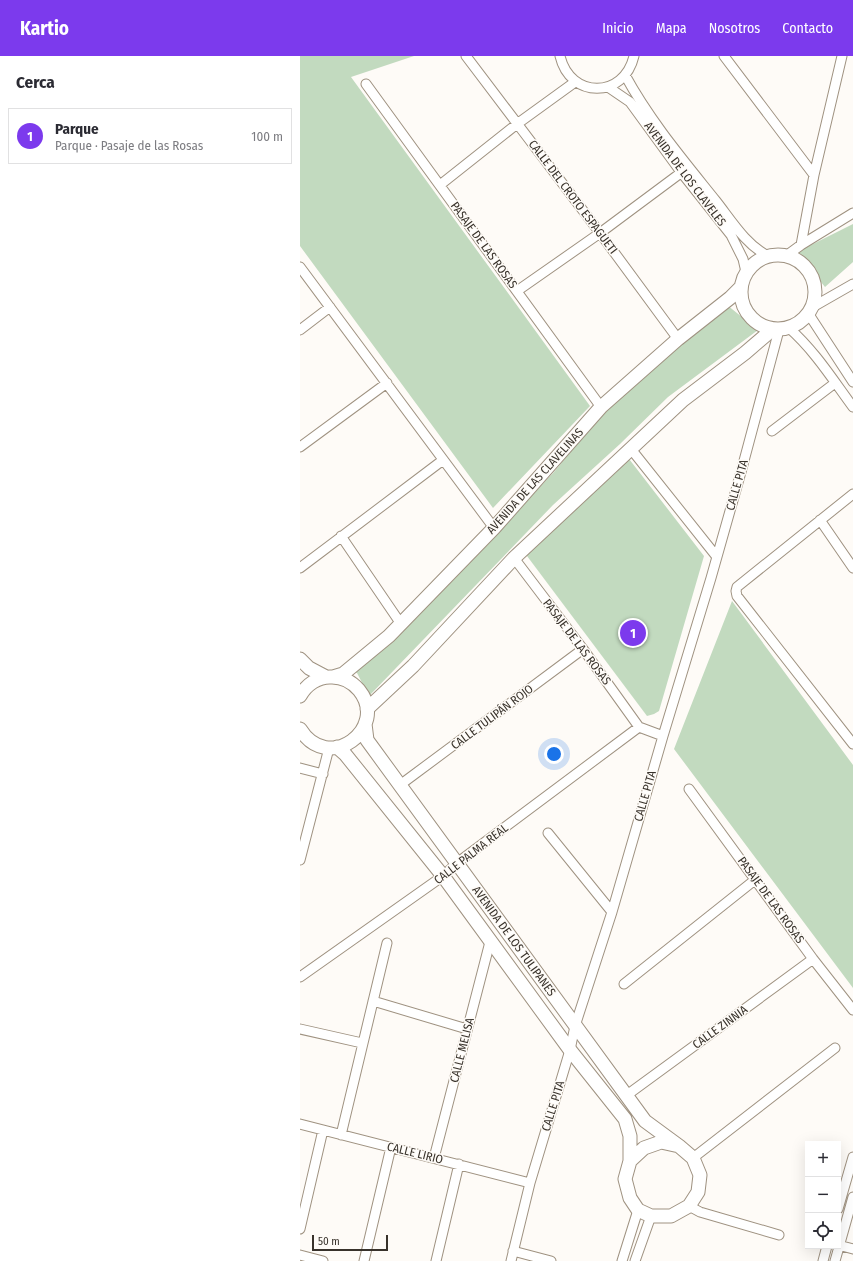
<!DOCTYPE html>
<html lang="es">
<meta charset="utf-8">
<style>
:root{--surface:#fff;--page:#f7f7f7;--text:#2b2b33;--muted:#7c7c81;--line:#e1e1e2;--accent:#7c3aed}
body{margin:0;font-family:"Fira Sans Condensed",sans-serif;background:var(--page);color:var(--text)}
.controls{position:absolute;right:12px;bottom:12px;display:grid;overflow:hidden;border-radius:0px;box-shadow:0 4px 16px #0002}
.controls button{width:36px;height:36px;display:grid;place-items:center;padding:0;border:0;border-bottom:1px solid var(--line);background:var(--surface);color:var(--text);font:20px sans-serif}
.scale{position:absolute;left:12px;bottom:10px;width:76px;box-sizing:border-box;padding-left:4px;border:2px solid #38322b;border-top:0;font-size:11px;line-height:14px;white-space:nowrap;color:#38322b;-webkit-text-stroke:3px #fefbf7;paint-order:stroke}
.you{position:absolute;left:254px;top:698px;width:14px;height:14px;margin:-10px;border:3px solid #fff;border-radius:50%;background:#1a73e8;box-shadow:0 0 0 6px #1a73e833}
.badge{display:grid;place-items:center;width:26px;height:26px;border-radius:50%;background:var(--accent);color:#fff;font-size:13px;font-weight:700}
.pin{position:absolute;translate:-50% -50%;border:2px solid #fff;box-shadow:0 1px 4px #0006}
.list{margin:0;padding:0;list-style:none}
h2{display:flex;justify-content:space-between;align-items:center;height:52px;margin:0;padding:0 16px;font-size:17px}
h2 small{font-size:13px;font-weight:400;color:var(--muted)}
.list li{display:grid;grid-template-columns:26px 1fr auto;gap:12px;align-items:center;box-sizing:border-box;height:56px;margin:0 8px 8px;padding:0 8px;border:1px solid var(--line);border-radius:0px}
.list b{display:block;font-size:15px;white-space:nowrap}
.list p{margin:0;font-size:13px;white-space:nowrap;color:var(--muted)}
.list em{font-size:13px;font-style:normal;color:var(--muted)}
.icon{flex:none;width:22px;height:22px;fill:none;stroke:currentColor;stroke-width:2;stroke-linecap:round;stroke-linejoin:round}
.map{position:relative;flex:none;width:553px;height:1205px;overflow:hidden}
header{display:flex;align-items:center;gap:24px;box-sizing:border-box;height:56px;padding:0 20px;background:var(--accent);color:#fff}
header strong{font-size:19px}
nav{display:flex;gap:22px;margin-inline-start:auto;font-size:14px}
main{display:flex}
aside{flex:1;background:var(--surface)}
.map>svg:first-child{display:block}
.green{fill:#c2dabf}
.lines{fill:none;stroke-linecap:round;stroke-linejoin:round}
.street-casing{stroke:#9f9281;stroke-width:11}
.secondary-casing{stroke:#9f9281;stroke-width:15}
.street{stroke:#fff;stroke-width:9}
.secondary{stroke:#fff;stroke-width:13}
.labels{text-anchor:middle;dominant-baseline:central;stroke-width:3;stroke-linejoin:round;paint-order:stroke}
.street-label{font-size:12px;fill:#38322b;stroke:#fefbf7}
</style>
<header>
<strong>Kartio</strong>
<nav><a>Inicio</a><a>Mapa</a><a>Nosotros</a><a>Contacto</a></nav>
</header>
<main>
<aside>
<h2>Cerca<small></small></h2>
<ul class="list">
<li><span class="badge">1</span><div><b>Parque</b><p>Parque · Pasaje de las Rosas</p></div><em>100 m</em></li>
</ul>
</aside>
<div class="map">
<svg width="553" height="1205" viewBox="0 0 553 1205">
<rect width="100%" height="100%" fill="#fefbf7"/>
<!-- green -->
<path class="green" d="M0 0H114L51 21 290 350 193 452 0 190Z
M553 168V206L525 231 497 196Z
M427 249 458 274 368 341 320 388 253 449 69 640 57 617 51 616 201 472 254 416 308 350Z
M326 399 404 500 359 655 354 658 347 660 224 496Z
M432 545 553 709V932L374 693Z"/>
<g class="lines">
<defs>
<path id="street" d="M166 0 300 177 378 283
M260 0C270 43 324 43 334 0
M424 0 514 119
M325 19C350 65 384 105 416 145 431 164 446 189 468 200
M66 28 301 351
M308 31 330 46 381 116 431 179 443 203 446 216
M140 129 217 68 275 26
M501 189 514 119 542 0
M486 200 501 189 553 157
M0 211 194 472
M217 235 300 177 386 113
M511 252 553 228
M508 257 553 326
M489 272C515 295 533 324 553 351
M0 274 30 251
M472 375 535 327
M0 391 87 327
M331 393 417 501
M553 438 437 531 436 535 437 540 553 688
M520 464 553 512
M41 480 101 568
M214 502 283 593 339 671 363 680
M0 512 143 404
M0 712 23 718
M100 729 283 593
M389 733 513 903 553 954
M248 777 312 856
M0 804 29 692
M0 921 143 820 157 807 339 671
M324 928 456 823
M73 945 167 973
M0 973 62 987
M327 1039 513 903
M0 1068 230 1127
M41 1079 87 887
M134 1102 190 886
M393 1102 535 992
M389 1150 400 1156 479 1179
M538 1153 553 1101
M0 1173 23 1074
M538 1189 553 1193
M213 1195 251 1205
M0 1199 23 1205
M64 1205 91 1091
M136 1205 159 1108
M211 1205 230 1127 270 994 275 970 312 856 363 680 411 522 441 416 479 274
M322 1205 338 1154
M335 1205 351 1160
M523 1205 527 1190
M535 1205 553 1141"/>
<path id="secondary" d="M441 236a37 37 0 1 1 74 0a37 37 0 1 1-74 0Z
M0 603 9 612 26 621
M33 621 43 618 89 580 194 472 301 351 378 283 430 242 441 231
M0 640C6 629 18 620 32 621 42 621 52 626 59 634 90 672 28 719 0 673
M67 653 113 610 214 502 383 344 445 297 473 273
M65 668 67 684 345 1065 379 1090 393 1102 400 1119 398 1136 389 1150 371 1160H351L338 1154 330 1142 325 1123 330 1105 344 1092 361 1086 379 1090
M37 691 45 698 143 820 270 994 325 1063 330 1080V1105"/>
</defs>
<!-- street casing -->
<use href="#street" class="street-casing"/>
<!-- secondary casing -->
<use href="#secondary" class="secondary-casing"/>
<!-- street -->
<use href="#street" class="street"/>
<!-- secondary -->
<use href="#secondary" class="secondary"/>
</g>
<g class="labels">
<!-- street labels -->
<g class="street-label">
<text transform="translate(385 118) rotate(53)">AVENIDA DE LOS CLAVELES</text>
<text transform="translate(273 141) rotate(53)">CALLE DEL CROTO ESPAGUETI</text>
<text transform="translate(184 189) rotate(54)">PASAJE DE LAS ROSAS</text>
<text transform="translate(235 425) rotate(-48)">AVENIDA DE LAS CLAVELINAS</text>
<text transform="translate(437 429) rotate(-74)">CALLE PITA</text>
<text transform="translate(277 586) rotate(53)">PASAJE DE LAS ROSAS</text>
<text transform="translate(192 661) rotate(-37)">CALLE TULIPÁN ROJO</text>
<text transform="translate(345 740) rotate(-74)">CALLE PITA</text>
<text transform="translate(171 798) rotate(-38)">CALLE PALMA REAL</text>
<text transform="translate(471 844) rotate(54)">PASAJE DE LAS ROSAS</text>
<text transform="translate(214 885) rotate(54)">AVENIDA DE LOS TULIPANES</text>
<text transform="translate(420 971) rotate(-36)">CALLE ZINNIA</text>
<text transform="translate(162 994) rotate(-76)">CALLE MELISA</text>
<text transform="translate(253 1050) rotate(-73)">CALLE PITA</text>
<text transform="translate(115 1097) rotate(14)">CALLE LIRIO</text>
</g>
</g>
</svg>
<div class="controls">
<button>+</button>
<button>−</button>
<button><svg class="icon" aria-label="locate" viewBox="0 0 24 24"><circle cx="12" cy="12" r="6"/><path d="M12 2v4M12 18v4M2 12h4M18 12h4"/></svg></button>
</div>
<div class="scale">50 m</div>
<div class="you"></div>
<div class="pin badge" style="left:333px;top:577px">1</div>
</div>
</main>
